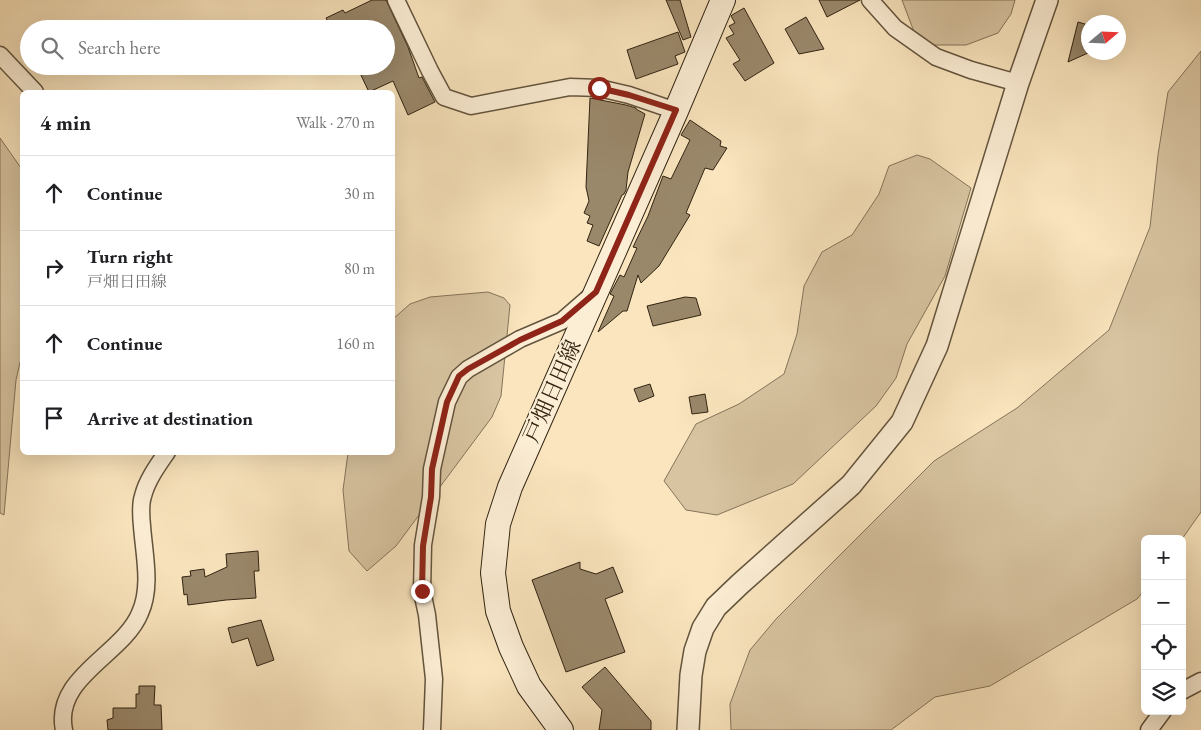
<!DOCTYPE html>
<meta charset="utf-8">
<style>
:root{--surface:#fff;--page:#f6f6f6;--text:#202124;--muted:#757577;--line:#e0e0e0}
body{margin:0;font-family:"EB Garamond","Noto Serif JP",serif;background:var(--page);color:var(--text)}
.controls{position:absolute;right:15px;bottom:15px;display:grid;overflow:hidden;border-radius:8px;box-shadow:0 5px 20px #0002}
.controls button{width:45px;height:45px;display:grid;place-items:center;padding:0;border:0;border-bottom:1px solid var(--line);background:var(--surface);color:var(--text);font:25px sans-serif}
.compass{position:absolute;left:1081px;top:15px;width:45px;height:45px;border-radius:50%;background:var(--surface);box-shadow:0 5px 20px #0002;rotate:71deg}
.stop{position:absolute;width:15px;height:15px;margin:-11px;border:4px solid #8f2418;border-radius:50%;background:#fff}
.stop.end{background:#8f2418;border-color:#fff;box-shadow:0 1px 5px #0008}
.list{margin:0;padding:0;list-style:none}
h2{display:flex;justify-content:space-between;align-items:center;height:65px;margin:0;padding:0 20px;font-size:21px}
h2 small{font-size:16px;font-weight:400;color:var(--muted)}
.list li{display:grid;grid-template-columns:32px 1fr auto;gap:15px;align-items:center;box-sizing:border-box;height:75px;padding:0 20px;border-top:1px solid var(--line)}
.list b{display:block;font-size:19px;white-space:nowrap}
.list p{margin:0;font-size:16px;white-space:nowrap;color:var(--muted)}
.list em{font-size:16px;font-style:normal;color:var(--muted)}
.icon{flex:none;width:28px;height:28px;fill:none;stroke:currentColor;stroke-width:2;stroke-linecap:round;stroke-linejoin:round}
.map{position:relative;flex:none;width:1201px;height:730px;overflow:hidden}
.search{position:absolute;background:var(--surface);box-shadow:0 5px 20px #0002;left:20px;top:20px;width:375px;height:55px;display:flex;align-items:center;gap:12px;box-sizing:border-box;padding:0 18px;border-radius:28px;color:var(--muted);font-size:19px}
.panel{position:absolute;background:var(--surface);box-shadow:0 5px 20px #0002;left:20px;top:90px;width:375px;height:365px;border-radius:8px}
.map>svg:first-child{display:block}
.green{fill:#d8c4a1;stroke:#84745a}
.building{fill:#9a886b;stroke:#312412}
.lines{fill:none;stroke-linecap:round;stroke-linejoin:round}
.minor-casing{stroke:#63543d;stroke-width:19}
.tertiary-casing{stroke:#63543d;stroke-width:24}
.secondary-casing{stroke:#312412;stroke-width:26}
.minor{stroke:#fceed5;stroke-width:16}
.tertiary{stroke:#fceed5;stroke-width:21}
.secondary{stroke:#fceed5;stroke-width:24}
.route{stroke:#8f2418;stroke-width:6}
.labels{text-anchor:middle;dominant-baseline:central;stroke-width:4;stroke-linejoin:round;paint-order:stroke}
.street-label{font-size:22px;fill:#312412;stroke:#fceed5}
</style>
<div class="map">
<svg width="1201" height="730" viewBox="0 0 1201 730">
<rect width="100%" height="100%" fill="#fae5be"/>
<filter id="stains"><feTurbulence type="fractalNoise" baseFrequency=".004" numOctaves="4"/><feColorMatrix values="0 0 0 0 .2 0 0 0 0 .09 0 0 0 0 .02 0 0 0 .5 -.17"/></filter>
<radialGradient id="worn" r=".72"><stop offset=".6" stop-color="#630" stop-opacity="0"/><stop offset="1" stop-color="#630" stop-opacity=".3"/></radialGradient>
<!-- green -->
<path class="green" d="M902 0H1015L1011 14 998 33 966 45H919Z
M1201 51V512L1182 539H1145V589L1137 599 990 686 935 697 891 730H731L730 704 750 650 776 619 934 461 1017 408 1109 330 1150 227 1158 155 1168 92Z
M0 138 21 168 22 177V354L16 380 4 515 0 513Z
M917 155 930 159 971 188 945 276 907 344 896 378 876 406 793 484 717 515 686 510 664 481 696 424 739 404 784 374 797 334 804 286 822 252 852 235 879 194 889 166Z
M488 292 504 298 510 305 501 396 492 417 396 546 367 571 349 551 343 490 348 453 392 452 393 319 410 304 430 297Z"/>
<!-- building -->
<path class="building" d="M372 0H386L408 47 419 78 422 77 435 102 408 115 393 81 369 92 359 71 369 66H386V29H332L326 18 343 10 345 13Z
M666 0H680L691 37 683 40Z
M819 0H860L827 17Z
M744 8 774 63 745 81 733 64 740 60 726 38 734 34 729 26 735 23 731 16 732 15Z
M806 17 824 49 799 54 785 29Z
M1078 22 1088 25V53L1068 62Z
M678 32 685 52 675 56 678 64 636 79 627 50Z
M590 98 626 105 636 108V109L645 114 628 172 626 190 624 194 622 195 599 246 587 241 593 225 587 223 590 216 584 213 589 201 586 187Z
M690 120 721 141 720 146 727 148 713 170 705 168 686 213 690 215 659 266 641 283 638 275 627 311H623L598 332 614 296 610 294 620 275 624 277 637 248 633 247 648 216 663 176 671 179 690 140 681 135Z
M685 297 696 298 701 315 653 326 647 306Z
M650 384 654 396 639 402 634 389Z
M705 394 708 412 692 414 689 397Z
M258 551 259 571H254L256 598 226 600 188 605 187 594 184 595 182 577 191 576 190 571 204 569 205 577 227 567 226 554Z
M580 562V569L596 574 613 567 623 592 605 599 625 652 566 672 532 580Z
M261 620 274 660 257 666 248 638 232 643 228 628Z
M605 667 651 721V730H599L602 710 582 687Z
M139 686H155L154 705H161L162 730H108L107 720 113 718V708H136V694H139Z"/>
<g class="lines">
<defs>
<path id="minor" d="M396 0 430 71 444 97 471 106 570 87 599 88 629 95 676 111
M870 0 895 28 936 57 971 70 1018 83
M0 55 35 92
M1182 691 1201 681
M64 730C53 677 123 655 140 613 152 587 144 554 142 526 141 516 140 505 143 496 147 480 158 465 167 452
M432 730 434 679 427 615 422 591 423 545 431 497 432 469 447 402 459 377 468 369 520 339 562 321 592 295
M1149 730 1163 711"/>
<path id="tertiary" d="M688 730 691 675 695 651 703 628 716 607 740 584 851 485 902 422 937 346 1018 83 1047 0"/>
<path id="secondary" d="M561 730 529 686 511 647 498 611 493 573 498 524 510 487 676 111 723 0"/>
</defs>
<!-- minor casing -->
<use href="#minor" class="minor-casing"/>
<!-- tertiary casing -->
<use href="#tertiary" class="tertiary-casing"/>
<!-- secondary casing -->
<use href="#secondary" class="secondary-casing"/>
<!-- minor -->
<use href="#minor" class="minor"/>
<!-- tertiary -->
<use href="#tertiary" class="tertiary"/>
<!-- secondary -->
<use href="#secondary" class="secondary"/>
</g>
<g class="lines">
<!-- route -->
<path class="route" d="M422 591 423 546 431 497 432 469 447 402 459 376 468 369 520 340 562 321 596 292 676 110 629 95 599 88"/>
</g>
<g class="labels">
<!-- street labels -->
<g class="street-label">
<text transform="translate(552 391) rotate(-66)">戸畑日田線</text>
</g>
</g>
<rect width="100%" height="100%" filter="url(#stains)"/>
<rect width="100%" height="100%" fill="url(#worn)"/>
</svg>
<div class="controls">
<button>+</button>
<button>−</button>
<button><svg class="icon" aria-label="locate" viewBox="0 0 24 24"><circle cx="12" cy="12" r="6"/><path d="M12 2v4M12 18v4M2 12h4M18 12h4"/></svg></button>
<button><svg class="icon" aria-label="layers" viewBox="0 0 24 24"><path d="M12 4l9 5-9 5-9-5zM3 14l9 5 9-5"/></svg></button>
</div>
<svg class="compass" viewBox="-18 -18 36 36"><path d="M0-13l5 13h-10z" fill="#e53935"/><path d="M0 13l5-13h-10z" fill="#757577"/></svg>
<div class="stop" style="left:599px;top:88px"></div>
<div class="stop end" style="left:422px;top:591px"></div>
<div class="search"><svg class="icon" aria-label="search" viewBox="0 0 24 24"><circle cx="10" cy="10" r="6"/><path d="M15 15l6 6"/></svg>Search here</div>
<section class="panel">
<h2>4 min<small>Walk · 270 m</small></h2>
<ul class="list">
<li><svg class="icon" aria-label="ahead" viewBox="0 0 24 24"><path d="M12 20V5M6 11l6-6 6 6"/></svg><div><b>Continue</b></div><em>30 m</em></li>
<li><svg class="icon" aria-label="right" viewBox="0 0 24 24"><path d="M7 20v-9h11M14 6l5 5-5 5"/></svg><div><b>Turn right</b><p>戸畑日田線</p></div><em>80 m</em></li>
<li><svg class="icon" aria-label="ahead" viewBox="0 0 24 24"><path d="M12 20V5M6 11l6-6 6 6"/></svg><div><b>Continue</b></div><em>160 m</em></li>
<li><svg class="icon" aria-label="arrive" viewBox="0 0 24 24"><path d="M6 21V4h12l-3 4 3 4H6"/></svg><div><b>Arrive at destination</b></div></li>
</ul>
</section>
</div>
